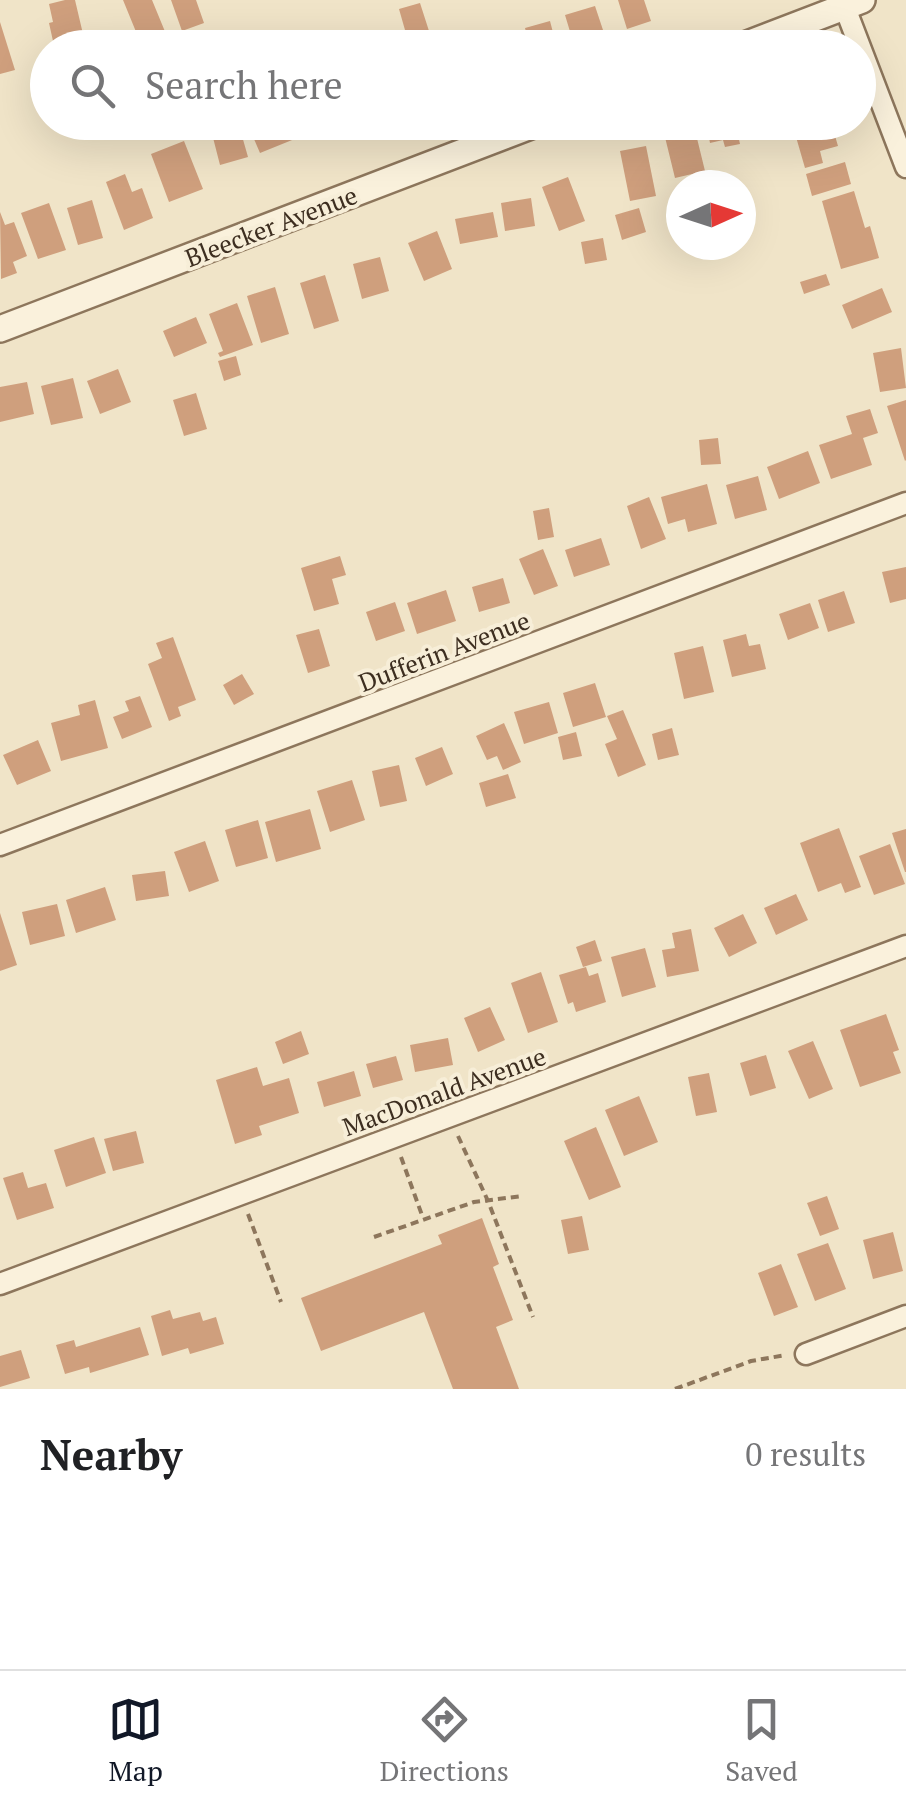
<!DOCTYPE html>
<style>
:root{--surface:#fff;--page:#f6f6f6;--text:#202124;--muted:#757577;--line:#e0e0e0;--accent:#111827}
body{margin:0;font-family:"PT Serif",serif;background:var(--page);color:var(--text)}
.compass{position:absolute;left:666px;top:170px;width:90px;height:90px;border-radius:50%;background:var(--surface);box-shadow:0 10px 40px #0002;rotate:87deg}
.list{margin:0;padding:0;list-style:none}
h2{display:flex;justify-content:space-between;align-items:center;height:130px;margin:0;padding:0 40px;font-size:42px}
h2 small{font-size:32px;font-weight:400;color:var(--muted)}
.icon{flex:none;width:55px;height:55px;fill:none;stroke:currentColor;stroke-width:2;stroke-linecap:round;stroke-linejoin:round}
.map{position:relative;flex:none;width:906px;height:1389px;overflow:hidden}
.search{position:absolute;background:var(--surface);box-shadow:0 10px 40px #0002;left:30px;right:30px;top:30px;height:110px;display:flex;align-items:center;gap:25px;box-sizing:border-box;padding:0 35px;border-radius:55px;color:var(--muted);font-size:38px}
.sheet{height:280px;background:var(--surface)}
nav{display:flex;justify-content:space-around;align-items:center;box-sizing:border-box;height:140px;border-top:2px solid var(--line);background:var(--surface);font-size:28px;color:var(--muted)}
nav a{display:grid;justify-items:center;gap:5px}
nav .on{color:var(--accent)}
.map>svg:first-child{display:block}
.building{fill:#cf9f7d}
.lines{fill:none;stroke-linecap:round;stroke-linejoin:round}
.minor-casing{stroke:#8d765c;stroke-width:25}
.tertiary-casing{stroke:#8d765c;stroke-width:30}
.path{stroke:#8d765c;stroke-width:4;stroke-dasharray:8 5;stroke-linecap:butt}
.minor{stroke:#faf1dc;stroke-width:20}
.tertiary{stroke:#faf1dc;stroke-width:25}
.labels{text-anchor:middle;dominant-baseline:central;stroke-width:8;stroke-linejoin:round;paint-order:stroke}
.street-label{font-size:25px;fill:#3d2e20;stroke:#f7eed8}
</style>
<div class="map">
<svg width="906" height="1389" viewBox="0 0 906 1389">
<rect width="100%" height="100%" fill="#f0e4c8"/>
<!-- building -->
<path class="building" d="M65 0H75L83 34 53 41 49 23 53 22 49 4Z
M123 0H152L166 34 141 44Z
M171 0H196L204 23 182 31Z
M618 0H644L651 21 627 29Z
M420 3 429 31 407 37 399 9Z
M595 6 606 39 575 48 565 15Z
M550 21 557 48H530L525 28Z
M0 22 15 70 0 74Z
M209 122H238L248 157 220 165Z
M273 122H297L302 136 260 153 251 132Z
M693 122 705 171 675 178 663 129Z
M706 122H735L740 144 725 147 723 140 710 143Z
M746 122H777L779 131 751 140Z
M820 122H831L838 146 820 151 823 163 805 168 794 130Z
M184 141 203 189 169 202 151 154Z
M646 146 656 196 630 201 620 151Z
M845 162 851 184 812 196 806 174Z
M125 174 132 192 142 188 153 218 124 230 106 182Z
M568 177 585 221 559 231 542 187Z
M854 191 865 228 870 226 879 258 841 269 822 201Z
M531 198 535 226 505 231 501 203Z
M92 200 103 238 78 245 67 208Z
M49 203 66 250 38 259 21 213Z
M639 208 646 232 622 240 615 215Z
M0 212 5 225 14 222 27 256 13 262 17 273 1 279Z
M493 212 498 237 460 244 455 219Z
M437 231 452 269 424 281 408 243Z
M603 238 607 260 585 264 581 242Z
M380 257 389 291 362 299 353 264Z
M826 274 830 285 804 294 800 282Z
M325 275 339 321 314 329 300 283Z
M275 287 289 334 261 343 247 296Z
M882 288 892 312 852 329 842 305Z
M237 303 253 345 220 357 218 353 223 351 209 314Z
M196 317 207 343 174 357 163 331Z
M901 348 906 388 880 392 873 353Z
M236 356 241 375 224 381 218 361Z
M118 369 131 402 100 414 87 381Z
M73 378 83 418 51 425 41 386Z
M27 382 34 414 0 422V387Z
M196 393 207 429 184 436 173 400Z
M906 400V460L905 461 887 406Z
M870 409 878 433 863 438 872 465 831 479 819 445 852 434 846 416Z
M718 438 721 464 701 465 699 440Z
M808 451 820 483 779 499 767 467Z
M758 476 767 510 735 519 726 485Z
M707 484 717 524 688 532 685 519 668 524 661 497Z
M649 497 666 539 641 549 627 506Z
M549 508 554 537 538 540 533 511Z
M601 538 610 565 574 577 565 550Z
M543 549 558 586 534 595 519 559Z
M340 556 346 575 332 579 339 604 314 611 301 568Z
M906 567V599L890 603 882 572Z
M503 578 510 603 479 612 472 587Z
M446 590 456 621 417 634 407 603Z
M844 591 855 623 828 632 818 600Z
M395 602 405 631 376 641 366 612Z
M810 603 819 628 788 640 779 614Z
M319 629 330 666 308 673 296 635Z
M746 634 749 646 760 644 766 669 732 677 723 640Z
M173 637 196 700 178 707 181 716 169 721 148 664 162 658 156 643Z
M703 646 714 692 684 699 674 653Z
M242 674 254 694 234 705 223 685Z
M595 683 606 717 573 727 563 693Z
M140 696 152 727 122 739 113 717 129 711 125 701Z
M95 700 108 748 61 761 51 723 80 715 78 705Z
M549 702 558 733 524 744 514 712Z
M623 710 646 765 618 777 605 744 617 739 607 716Z
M504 723 521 762 503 770 497 756 487 760 476 736Z
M672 728 679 755 658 760 652 734Z
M576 732 582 756 563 760 558 737Z
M38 740 51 771 17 785 3 755Z
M442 747 453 774 426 786 415 758Z
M399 765 407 801 380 807 372 771Z
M508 774 516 798 486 807 479 783Z
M352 780 365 820 330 832 317 791Z
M310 809 321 849 276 862 265 822Z
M258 820 268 858 236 867 225 830Z
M839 828 861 887 845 893 841 883 818 892 800 843Z
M906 829V872H905L892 833Z
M205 841 219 881 189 892 174 852Z
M890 844 905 884 874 895 859 856Z
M165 871 169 896 136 901 132 875Z
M105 887 116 920 76 933 66 900Z
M796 894 808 920 776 935 764 908Z
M57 904 65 936 30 945 22 912Z
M0 913 17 965 0 971Z
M743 914 757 943 729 957 714 928Z
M691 929 699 971 667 977 662 950 675 948 672 933Z
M595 940 602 961 583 967 576 947Z
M645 948 656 987 622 997 611 957Z
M586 967 589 976 598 973 606 1002 576 1012 573 1002 568 1004 559 975Z
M541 972 558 1022 528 1033 511 983Z
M490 1007 505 1040 478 1052 464 1018Z
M886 1014 899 1050 893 1052 901 1073 860 1087 840 1030Z
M301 1031 309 1054 283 1064 275 1042Z
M448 1038 453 1065 415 1072 410 1045Z
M813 1041 833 1089 809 1099 788 1051Z
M766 1055 776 1088 750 1096 740 1063Z
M396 1056 403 1080 373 1088 366 1064Z
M257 1067 263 1086 289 1078 299 1113 259 1126 262 1135 235 1144 216 1080Z
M354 1071 361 1096 324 1107 317 1082Z
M709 1073 717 1112 696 1116 688 1077Z
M639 1096 658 1142 624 1156 605 1110Z
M596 1127 621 1187 589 1200 564 1141Z
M136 1131 144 1163 113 1171 104 1139Z
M94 1137 106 1173 66 1187 54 1150Z
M23 1172 28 1188 46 1183 54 1208 17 1220 3 1178Z
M827 1196 839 1229 820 1236 807 1203Z
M582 1216 589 1250 568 1254 561 1220Z
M482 1218 499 1264 493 1267 513 1320 496 1327 519 1389H453L424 1312 321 1351 301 1298 442 1244 438 1235Z
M893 1232 903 1271 873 1279 863 1240Z
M828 1243 846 1289 815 1301 797 1254Z
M781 1264 798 1307 774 1316 758 1273Z
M170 1310 173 1319 200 1312 203 1321 216 1317 224 1344 190 1354 188 1348 162 1356 151 1316Z
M140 1327 149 1355 90 1373 89 1367 65 1374 56 1345 74 1340 76 1347Z
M21 1350 30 1378 0 1387V1356Z"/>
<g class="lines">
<defs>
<path id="minor" d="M842 0 906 167
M0 845 906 503
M0 1284 906 946
M806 1354 906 1316"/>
<path id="tertiary" d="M737 48 862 0
M0 329 541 122"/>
</defs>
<!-- minor casing -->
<use href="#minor" class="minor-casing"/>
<!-- tertiary casing -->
<use href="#tertiary" class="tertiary-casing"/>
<!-- path -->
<path class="path" d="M458 1136 488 1201 533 1317
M401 1157 423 1218
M248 1214 281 1302
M374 1237 474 1202 523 1196
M675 1389 751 1361 786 1355"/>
<!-- minor -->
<use href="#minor" class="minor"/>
<!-- tertiary -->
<use href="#tertiary" class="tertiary"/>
</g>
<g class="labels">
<!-- street labels -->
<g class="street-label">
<text transform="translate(271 226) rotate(-21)">Bleecker Avenue</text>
<text transform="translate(444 651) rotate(-21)">Dufferin Avenue</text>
<text transform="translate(444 1091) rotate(-20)">MacDonald Avenue</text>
</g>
</g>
</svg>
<svg class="compass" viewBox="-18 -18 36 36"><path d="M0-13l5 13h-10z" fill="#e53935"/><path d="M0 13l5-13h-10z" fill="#757577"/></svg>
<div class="search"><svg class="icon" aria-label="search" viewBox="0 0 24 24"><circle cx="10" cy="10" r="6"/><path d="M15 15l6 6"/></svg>Search here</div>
</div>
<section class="sheet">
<h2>Nearby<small>0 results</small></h2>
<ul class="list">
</ul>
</section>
<nav>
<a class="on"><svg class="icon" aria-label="map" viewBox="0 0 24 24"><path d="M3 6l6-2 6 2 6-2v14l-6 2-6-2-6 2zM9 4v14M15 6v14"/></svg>Map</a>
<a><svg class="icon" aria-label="directions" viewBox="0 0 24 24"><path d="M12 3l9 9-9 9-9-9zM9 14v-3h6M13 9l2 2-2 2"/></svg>Directions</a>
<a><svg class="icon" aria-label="saved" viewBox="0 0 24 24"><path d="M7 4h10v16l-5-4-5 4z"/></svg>Saved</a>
</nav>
